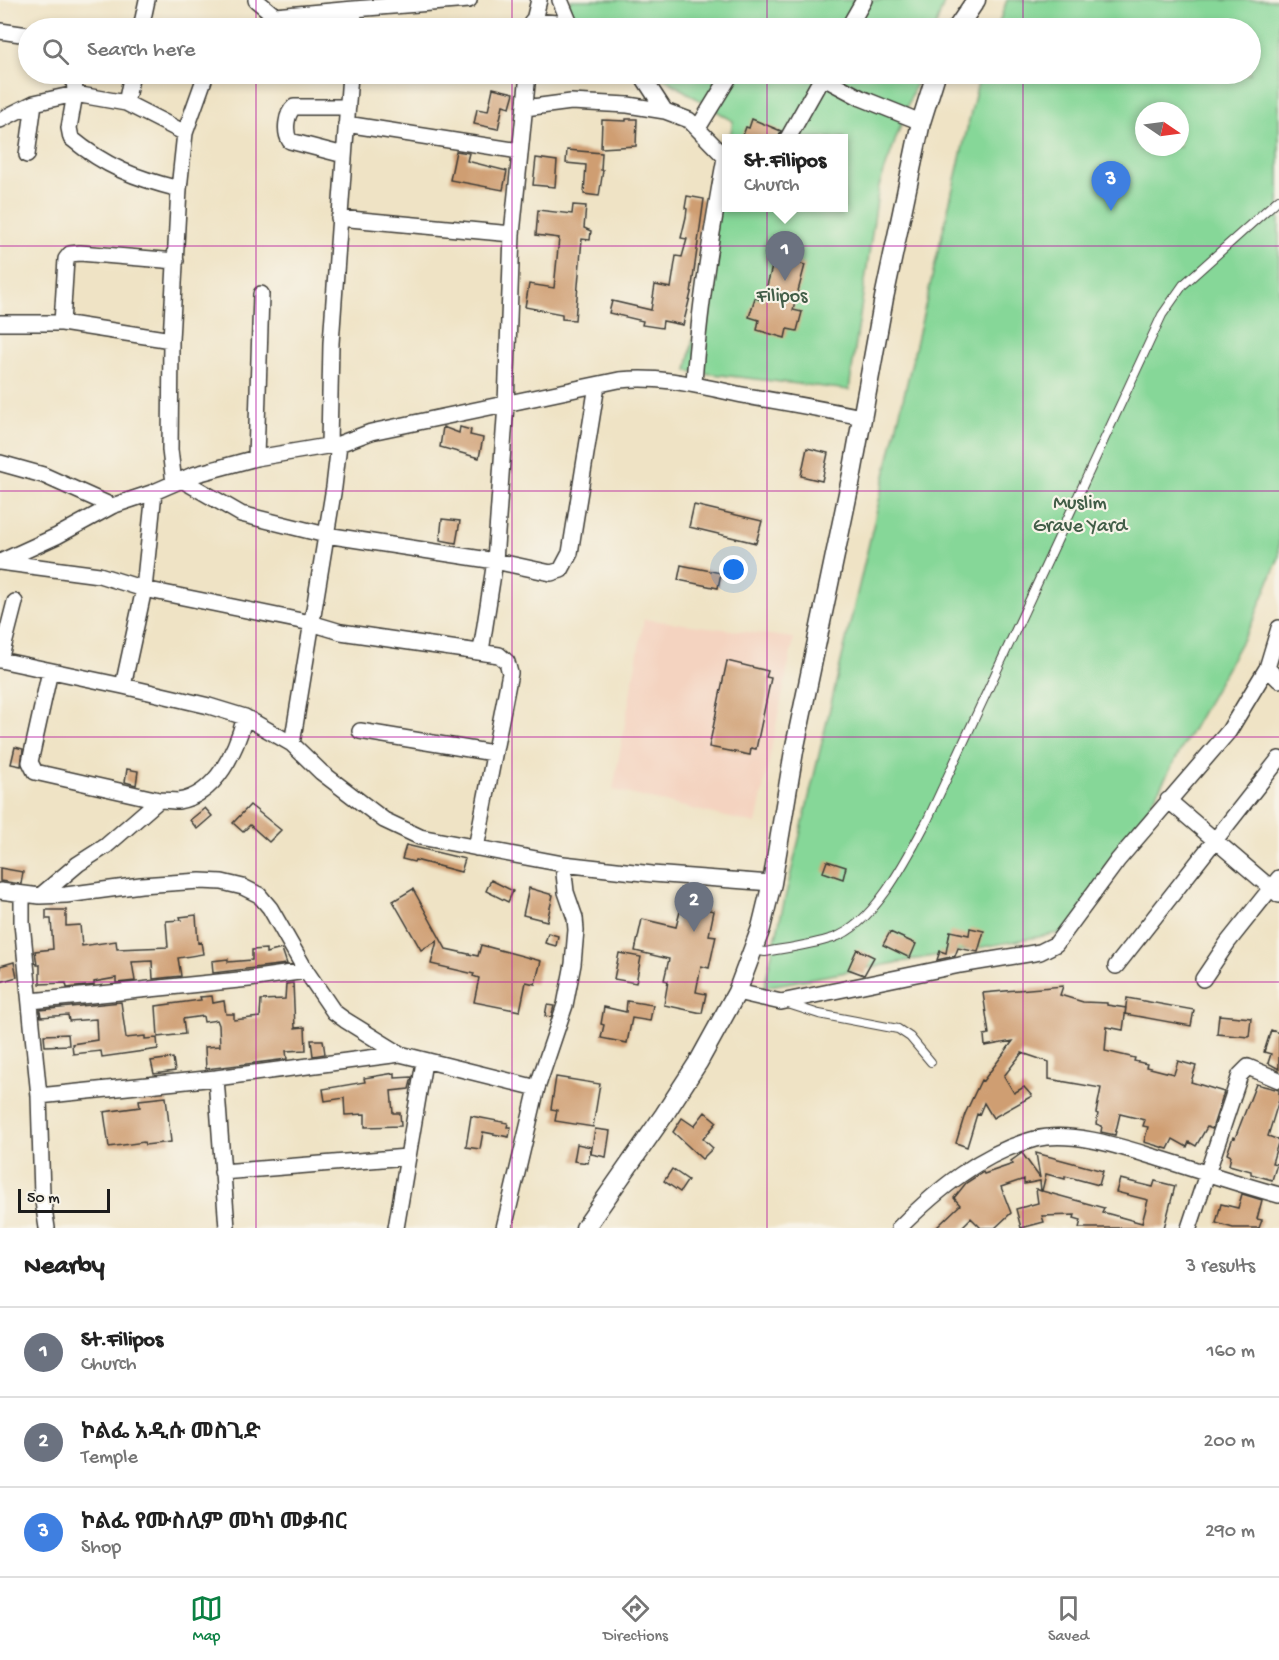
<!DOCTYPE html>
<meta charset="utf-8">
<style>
:root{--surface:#fff;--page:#f6f6f6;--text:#222;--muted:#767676;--line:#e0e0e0;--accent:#0b8043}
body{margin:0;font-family:"Gochi Hand","Noto Sans Ethiopic",sans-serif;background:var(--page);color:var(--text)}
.compass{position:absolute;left:1135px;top:102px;width:54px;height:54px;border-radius:50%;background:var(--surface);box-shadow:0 3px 9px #0003;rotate:103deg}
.scale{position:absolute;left:18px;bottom:15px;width:92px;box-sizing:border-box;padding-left:6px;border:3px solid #1c1c1c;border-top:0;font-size:16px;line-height:21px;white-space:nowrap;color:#1c1c1c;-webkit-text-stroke:4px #f7f3e8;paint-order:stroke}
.you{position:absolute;left:734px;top:570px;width:21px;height:21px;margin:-15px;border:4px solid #fff;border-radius:50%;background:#1a73e8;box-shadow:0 0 0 9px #1a73e833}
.badge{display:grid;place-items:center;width:39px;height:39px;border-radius:50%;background:var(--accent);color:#fff;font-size:20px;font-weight:700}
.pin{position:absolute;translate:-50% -50px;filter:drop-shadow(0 2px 3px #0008)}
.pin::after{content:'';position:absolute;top:32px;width:21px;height:18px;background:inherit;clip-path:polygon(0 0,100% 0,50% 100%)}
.popup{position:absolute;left:722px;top:134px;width:126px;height:78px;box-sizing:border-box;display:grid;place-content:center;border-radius:0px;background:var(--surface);filter:drop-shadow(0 2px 4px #0005);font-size:20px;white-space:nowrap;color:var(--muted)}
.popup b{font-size:22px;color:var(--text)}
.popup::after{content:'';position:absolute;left:50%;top:100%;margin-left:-12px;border:12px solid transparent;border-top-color:var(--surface)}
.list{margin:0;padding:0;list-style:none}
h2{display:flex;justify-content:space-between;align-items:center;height:78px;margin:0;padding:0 24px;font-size:26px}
h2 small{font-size:20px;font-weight:400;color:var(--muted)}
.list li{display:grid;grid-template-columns:39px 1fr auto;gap:18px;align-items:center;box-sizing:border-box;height:90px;padding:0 24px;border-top:2px solid var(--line)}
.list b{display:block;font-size:22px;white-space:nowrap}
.list p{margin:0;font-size:20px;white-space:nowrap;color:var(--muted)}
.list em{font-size:20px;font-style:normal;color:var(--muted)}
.icon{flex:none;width:33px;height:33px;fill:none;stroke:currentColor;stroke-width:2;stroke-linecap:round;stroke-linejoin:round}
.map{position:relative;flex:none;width:1279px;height:1228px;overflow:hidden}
.search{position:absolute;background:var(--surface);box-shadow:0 3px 9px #0003;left:18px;right:18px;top:18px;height:66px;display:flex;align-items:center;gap:15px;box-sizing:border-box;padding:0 21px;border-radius:33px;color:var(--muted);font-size:22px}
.sheet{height:348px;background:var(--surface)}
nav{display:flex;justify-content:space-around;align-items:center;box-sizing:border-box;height:84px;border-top:2px solid var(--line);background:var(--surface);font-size:16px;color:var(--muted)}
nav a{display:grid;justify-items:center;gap:3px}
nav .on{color:var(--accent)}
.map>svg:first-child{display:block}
.built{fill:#f4d3c0}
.green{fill:#86d798;stroke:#517a5a;stroke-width:1.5;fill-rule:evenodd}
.building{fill:#cf9e72}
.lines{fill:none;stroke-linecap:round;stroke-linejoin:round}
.service-casing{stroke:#3c3a35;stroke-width:10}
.minor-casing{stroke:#3c3a35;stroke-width:18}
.tertiary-casing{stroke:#3c3a35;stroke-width:21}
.service{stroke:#fff;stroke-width:8}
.minor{stroke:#fff;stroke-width:15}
.tertiary{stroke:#fff;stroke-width:18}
.grid{fill:none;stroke:#b5179e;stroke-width:1.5;stroke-opacity:0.55}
.labels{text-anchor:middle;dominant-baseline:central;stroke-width:4.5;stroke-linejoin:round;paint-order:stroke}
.park-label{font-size:20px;fill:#415d47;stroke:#f7f3e8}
</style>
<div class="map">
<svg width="1279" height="1228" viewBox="0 0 1279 1228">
<rect width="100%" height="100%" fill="#f7f3e8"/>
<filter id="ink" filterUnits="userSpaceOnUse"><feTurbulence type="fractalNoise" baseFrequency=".0167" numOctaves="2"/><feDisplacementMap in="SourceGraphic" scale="12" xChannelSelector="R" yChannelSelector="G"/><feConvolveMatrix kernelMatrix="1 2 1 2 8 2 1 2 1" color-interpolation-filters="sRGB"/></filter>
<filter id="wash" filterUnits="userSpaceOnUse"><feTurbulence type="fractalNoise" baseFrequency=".008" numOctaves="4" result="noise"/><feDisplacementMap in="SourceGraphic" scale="24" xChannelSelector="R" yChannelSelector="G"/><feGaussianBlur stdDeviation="1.35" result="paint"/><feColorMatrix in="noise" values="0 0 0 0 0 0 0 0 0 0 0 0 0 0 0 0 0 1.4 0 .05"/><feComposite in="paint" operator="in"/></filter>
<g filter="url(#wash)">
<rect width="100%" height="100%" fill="#efe3c5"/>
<!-- built -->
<path class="built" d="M644 619 794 638 756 824 613 790Z"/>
<!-- green -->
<path class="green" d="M571 0H945L935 28H586L563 14Z
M1007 0H1279V557L1254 619 1081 929 764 987 980 74H1250V28H997ZM1144 111H1180V147H1144Z
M657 74H919L879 186 849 390 687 371 726 160V208H844V138H730L733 121Z"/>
<g id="blocks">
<!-- building -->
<path class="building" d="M493 88 514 93 510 107 503 105 498 129 474 124 477 109 488 111Z
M626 119H637L636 146 601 148 602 120 626 121Z
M752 119 781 131 778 138H742L746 127 749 128Z
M567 150 602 153 601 170H603L599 196 584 194 586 165 566 163Z
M456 151 469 153 467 161 507 171 503 190 450 180Z
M536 158 557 161 555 187 533 185Z
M687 196 704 199 691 293 683 325 663 321 662 328 642 325 643 321 609 313 612 301 651 310 655 285 671 288 676 256 682 257 687 239 681 238 686 217 687 209 685 208Z
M573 205 586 206 584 228 591 231 590 240 582 239 575 320 562 319V314L525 307 529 284 554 288 559 238 536 235 538 210 572 214Z
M775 256 805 265 793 310 802 312 797 331 787 329 785 338 757 330 759 320 749 317 755 298 763 300Z
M443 427 459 433 460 427 471 430 470 435 483 438 479 458 440 447Z
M807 448 828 453 822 481 801 476Z
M694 505 762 521 756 543 689 527Z
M442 519 460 521 456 543 440 540Z
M681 565 721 573 718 588 678 580Z
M727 661 768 671 766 677 771 678 756 749 751 748 750 755 709 747Z
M15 747 23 749 21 766 11 764Z
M127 769 138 771 136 785 125 782Z
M250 805 281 830 269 842 250 825 243 832 233 823Z
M205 808 212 816 197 829 190 820Z
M406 845 465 859 461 872 415 860 414 862 402 859Z
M827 861 846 867 843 879 823 872Z
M0 868 23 872 21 884 0 881Z
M491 880 513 891 508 902 486 891Z
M529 888 553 895 547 921 523 915Z
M413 889 446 949 478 956 481 945 541 961 535 984 526 982 520 1011 474 1002 479 978 473 976 474 974 431 964 437 941 421 950 393 901Z
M682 904 714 911 709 935 716 936 709 968 701 966 696 992 706 994 702 1013 664 1005 668 981 664 980 669 959 635 951 642 919 676 927Z
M46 910H66V926L80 925 82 946 116 941 117 949 168 947 166 921 181 920 180 917 196 915 198 943 201 942 203 954 178 958 181 976 153 979 152 961 132 962 135 981 116 983V978L94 982V985L67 988 66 983 40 984V965H37L35 951 53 949 51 919H46Z
M970 928 984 931 978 952 958 948 955 956 937 960 940 951 946 953 950 931 969 935Z
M890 932 916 944 910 958 883 945Z
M548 933 558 936 556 946 545 943Z
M266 949V953L282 949 287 964 213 973 212 961 228 959V962L252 960V950Z
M857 949 874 957 864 975 848 969Z
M619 953 641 957 636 983 614 979Z
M14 962 17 977 0 982V966Z
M293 983 295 1028 305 1027 306 1050 286 1051 287 1059 206 1069 205 1047 220 1046 219 1025 217 1020 204 1022 203 1016 183 1019 185 1034 158 1037 156 1006 201 1000 200 997 212 996 213 1003 224 1001 226 1014H234V1020L260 1017 261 1000 285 999 286 984Z
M1063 986 1060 995 1083 1002 1107 1003V1005L1126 1008 1123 1030 1107 1027 1105 1051 1135 1058 1134 1061 1147 1064 1146 1067 1174 1074 1178 1061 1196 1066 1191 1082 1224 1092 1212 1129 1207 1127 1196 1146 1189 1142 1187 1147 1173 1139 1168 1149 1144 1142 1148 1127 1143 1126 1145 1120 1120 1114 1115 1135 1101 1132 1102 1126 1096 1124 1098 1114 1096 1113 1101 1088 1049 1079V1062L1022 1053 1004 1076 1014 1093 1024 1087 1032 1096 993 1118 984 1103 979 1115 977 1114 967 1147 956 1143 965 1114 981 1080 983 1081 1013 1041 985 1046 984 1035 989 1034 983 993Z
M1127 998 1194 1010 1191 1026 1125 1014Z
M627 1001 653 1005 650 1021 632 1018 627 1043 601 1038 604 1025 601 1024 604 1007 626 1012Z
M121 1002 126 1038 145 1036V1039L157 1038 158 1049 102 1057 101 1051 73 1054 72 1044 97 1040 96 1019 69 1021 68 1015 41 1017 40 1010Z
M547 1005 554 1006 551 1017 545 1016Z
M1219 1015 1251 1018 1249 1037 1217 1034Z
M1271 1030 1279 1033V1069L1268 1063 1271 1054 1264 1052Z
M68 1034 69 1045 45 1046 44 1035Z
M311 1040H323L325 1054 313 1056Z
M173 1058 175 1071 154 1074 151 1061Z
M395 1073V1078L412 1077 409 1089 391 1091 393 1113H400L401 1126 365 1127V1114L345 1115 344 1098 325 1101 323 1089 365 1082 364 1078Z
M556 1077 600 1084 593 1127 555 1121 557 1110 551 1109Z
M1256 1084 1279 1090V1100L1268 1136 1279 1140 1272 1163 1277 1164 1272 1180 1251 1174V1171L1229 1165 1231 1156 1227 1154 1233 1137 1235 1138Z
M166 1097 171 1142 145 1145 144 1142 109 1147 104 1112 140 1107 139 1100Z
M705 1112 717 1122 703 1139 713 1148 702 1159 673 1132 682 1118 694 1126Z
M471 1116 508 1123 507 1127H511L509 1137 483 1132 480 1149 466 1147Z
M595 1129 610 1131 606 1157 591 1154Z
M577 1144 591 1147 588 1163 574 1161Z
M1022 1153 1040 1178 1036 1153 1103 1171 1099 1185 1065 1176V1179L1046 1174 1042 1191 1104 1208 1102 1212 1142 1223 1148 1200 1116 1192 1120 1179 1153 1187 1155 1181 1175 1186 1164 1228H1079L1081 1220 1074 1218 1075 1215 1042 1216 1044 1222 1021 1228 1016 1209 1038 1203 1036 1189 1041 1191 1040 1181 1024 1184V1179L1001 1187 1011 1213 995 1228H981L971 1218 961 1228H936L960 1205 954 1198 966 1183 983 1172 984 1174 1013 1164 1011 1161Z
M672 1169 688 1180 680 1192 664 1181Z
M1242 1194 1262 1200 1257 1219 1262 1220 1259 1228H1233L1216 1223 1221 1204 1238 1208Z"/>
</g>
</g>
<g filter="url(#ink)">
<use href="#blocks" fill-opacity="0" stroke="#3c3a35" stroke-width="1.5"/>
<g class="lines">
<defs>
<path id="service" d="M754 950 765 952C787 948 811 945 833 938 874 925 908 857 927 821L1162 315 1183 285 1279 199
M788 1004 819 1014 898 1029 910 1037 931 1062"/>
<path id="minor" d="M256 0 275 16
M560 0 570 24
M532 21 570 24 578 28
M141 28 147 0
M257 28 275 16 354 9
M353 28 354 9 469 0
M532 28 539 0
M848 28 864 0
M0 31 28 35
M74 74 75 94 69 128 71 138C106 167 135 178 179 189
M641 74 665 111
M816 74 861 98 921 122
M126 103 132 74
M525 108 571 102 628 105 665 111 689 120 726 158
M0 120 34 103 75 94 126 103 185 133
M346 124 519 151
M698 128 731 74
M788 138 824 74
M27 155 34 103
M344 155 290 141C284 132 286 114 294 107H348
M339 218 512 234
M0 323H62L171 340
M62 323 66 259 70 254 80 253 176 261
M694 383C699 307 711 233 725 158
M329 445 331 343 350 74
M256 458 261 294
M0 463 43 475 112 506
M182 480 241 514 326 535 495 561 551 573 561 570 570 553 597 385
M174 483 170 450 171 340 179 189 185 133 206 74
M0 562 57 536 112 506 154 492 193 475 256 458 339 444 371 432 619 380C667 375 706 388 752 397 789 403 826 410 862 417
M0 562 99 575 144 589 154 492
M481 651 495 561 506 404 512 234 528 74
M0 660 123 686 209 706 245 717 292 744 321 772 384 820 420 837 563 864 652 874 772 883
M0 660 15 602
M1267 668 1279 680
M50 671 30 762 35 772 159 800C165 800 172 801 178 801 217 795 236 750 245 717
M123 686 144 589 311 623 341 632 499 655 507 662 510 673 476 848
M360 731 493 753
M292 744 334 487 339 444
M1168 800 1279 895
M0 891 40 896 66 895 141 885 200 881 222 882 243 887 259 895 270 908 306 971 334 1012 345 1020 400 1054 537 1088
M22 894V923L39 1096 42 1195 47 1228
M40 896 78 864 106 846 159 800
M1116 966 1279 759
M1203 979 1228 942 1279 878
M737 992 781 1002 960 965 1040 952 1056 944 1118 860 1229 731 1267 668 1279 628
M31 1001 249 979 306 971
M216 1078 400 1054
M39 1096 216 1078 227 1228
M222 1172 407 1157
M396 1228 424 1062
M504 1228 537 1088 565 1005 573 964 576 930 575 918 566 892 563 864
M899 1228C937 1190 981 1153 1035 1139 1074 1130 1124 1148 1161 1159 1200 1171 1239 1184 1279 1195
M1189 1228 1240 1075 1248 1067 1279 1080"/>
<path id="tertiary" d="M957 28 976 0
M585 1228 664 1115 699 1061 737 992 761 928 772 883 794 751 852 474 884 298 921 122 936 74"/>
</defs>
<!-- service casing -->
<use href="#service" class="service-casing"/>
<!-- minor casing -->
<use href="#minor" class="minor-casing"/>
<!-- tertiary casing -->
<use href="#tertiary" class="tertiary-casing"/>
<!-- service -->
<use href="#service" class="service"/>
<!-- minor -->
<use href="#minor" class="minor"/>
<!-- tertiary -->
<use href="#tertiary" class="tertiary"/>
</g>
</g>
<!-- grid -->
<path class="grid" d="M256 0V28M512 0V28M767 0V28M1023 0V28M256 74V1228M512 74V1228M767 74V1228M1023 74V1228M0 246H1279M0 491H1279M0 737H1279M0 982H1279"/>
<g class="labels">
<!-- park labels -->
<g class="park-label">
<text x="782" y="297">Filipos</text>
<text x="1080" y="504">Muslim<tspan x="1080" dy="23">Grave Yard</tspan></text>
</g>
</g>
</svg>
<svg class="compass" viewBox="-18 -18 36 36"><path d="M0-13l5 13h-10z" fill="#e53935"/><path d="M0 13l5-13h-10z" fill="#767676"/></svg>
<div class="scale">50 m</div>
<div class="you"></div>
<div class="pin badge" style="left:785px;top:281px;background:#6b7280">1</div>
<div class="popup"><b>St.Filipos</b>Church</div>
<div class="pin badge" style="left:694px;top:932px;background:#6b7280">2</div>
<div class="pin badge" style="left:1111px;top:211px;background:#3f7fe0">3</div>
<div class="search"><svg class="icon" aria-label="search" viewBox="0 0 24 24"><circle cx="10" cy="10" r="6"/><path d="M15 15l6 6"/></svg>Search here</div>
</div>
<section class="sheet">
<h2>Nearby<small>3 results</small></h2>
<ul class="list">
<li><span class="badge" style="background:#6b7280">1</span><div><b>St.Filipos</b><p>Church</p></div><em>160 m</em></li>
<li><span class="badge" style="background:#6b7280">2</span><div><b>ኮልፌ አዲሱ መስጊድ</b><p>Temple</p></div><em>200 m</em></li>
<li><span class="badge" style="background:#3f7fe0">3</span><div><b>ኮልፌ የሙስሊም መካነ መቃብር</b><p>Shop</p></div><em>290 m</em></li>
</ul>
</section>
<nav>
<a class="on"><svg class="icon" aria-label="map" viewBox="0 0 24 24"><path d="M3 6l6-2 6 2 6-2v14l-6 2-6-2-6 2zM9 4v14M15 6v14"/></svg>Map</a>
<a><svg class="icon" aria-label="directions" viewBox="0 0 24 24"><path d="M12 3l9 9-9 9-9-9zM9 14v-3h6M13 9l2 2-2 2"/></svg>Directions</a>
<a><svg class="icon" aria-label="saved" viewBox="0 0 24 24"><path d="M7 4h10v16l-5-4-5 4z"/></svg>Saved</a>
</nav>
